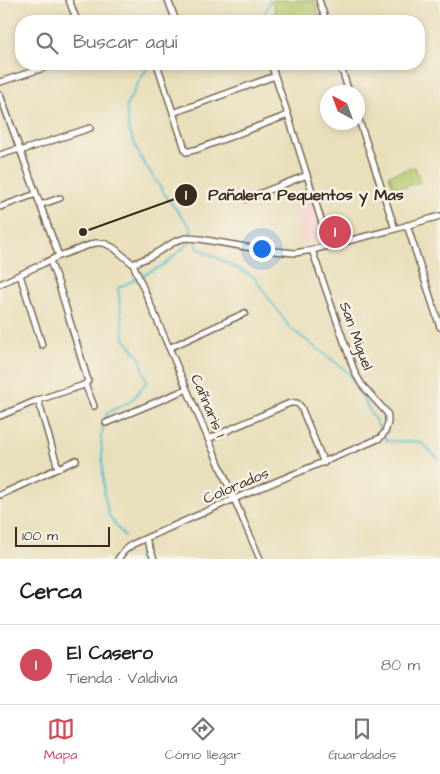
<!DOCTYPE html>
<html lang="es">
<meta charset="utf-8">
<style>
:root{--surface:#fff;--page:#f2f2f2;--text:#222;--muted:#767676;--line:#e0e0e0;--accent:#d1495b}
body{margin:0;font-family:"Architects Daughter",sans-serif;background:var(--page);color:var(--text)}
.compass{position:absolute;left:320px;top:85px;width:45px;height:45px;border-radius:50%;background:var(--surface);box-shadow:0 2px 8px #0003;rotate:319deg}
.scale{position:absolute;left:15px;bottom:12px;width:95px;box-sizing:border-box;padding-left:5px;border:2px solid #3b2a1e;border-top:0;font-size:14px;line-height:18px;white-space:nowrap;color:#3b2a1e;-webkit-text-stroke:4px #f7f3e8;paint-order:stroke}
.you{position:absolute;left:261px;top:248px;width:18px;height:18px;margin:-12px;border:4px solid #fff;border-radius:50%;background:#1a73e8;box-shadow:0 0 0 8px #1a73e833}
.badge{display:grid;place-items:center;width:32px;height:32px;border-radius:50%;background:var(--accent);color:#fff;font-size:16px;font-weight:700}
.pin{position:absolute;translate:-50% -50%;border:2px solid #fff;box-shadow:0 1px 5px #0006}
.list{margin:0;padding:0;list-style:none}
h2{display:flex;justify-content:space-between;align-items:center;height:65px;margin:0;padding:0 20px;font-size:21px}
h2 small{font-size:16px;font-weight:400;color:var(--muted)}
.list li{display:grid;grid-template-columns:32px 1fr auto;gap:15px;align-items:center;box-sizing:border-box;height:80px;padding:0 20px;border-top:1px solid var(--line)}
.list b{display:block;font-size:19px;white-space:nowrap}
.list p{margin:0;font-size:16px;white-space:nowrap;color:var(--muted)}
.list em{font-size:16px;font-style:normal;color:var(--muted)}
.icon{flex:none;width:28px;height:28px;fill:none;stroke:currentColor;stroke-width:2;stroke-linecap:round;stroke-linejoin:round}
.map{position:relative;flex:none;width:440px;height:559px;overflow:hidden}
.search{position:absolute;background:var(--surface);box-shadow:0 2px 8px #0003;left:15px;right:15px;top:15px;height:55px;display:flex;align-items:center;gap:12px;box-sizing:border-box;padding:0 18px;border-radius:20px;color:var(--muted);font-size:19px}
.sheet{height:145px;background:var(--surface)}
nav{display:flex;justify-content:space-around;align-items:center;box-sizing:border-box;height:70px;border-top:1px solid var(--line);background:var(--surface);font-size:14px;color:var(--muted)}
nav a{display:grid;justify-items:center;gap:2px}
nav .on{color:var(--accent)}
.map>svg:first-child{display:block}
.built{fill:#f7d0cc}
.green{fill:#b5c96c;stroke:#787a45}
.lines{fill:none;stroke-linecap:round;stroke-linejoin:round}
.stream{stroke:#52bfcb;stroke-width:2}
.street-casing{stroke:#786955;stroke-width:8}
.street{stroke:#fff;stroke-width:5}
.labels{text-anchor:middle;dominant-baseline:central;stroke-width:5;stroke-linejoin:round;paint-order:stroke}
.street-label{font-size:15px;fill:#3b2a1e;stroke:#f7f3e8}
.leader{fill:none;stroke:#3b2a1e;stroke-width:2}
.callout-dot{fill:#3b2a1e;stroke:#f7f3e8;stroke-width:2}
.mark-label{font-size:15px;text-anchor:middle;font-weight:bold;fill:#fff}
.callout-label{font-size:16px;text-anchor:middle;font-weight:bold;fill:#3b2a1e;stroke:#f7f3e8;stroke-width:5;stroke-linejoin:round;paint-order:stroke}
</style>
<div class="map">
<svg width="440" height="559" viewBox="0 0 440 559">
<rect width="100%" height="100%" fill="#f7f3e8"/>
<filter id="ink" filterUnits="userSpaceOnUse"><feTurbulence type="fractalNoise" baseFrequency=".02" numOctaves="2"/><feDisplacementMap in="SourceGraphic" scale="10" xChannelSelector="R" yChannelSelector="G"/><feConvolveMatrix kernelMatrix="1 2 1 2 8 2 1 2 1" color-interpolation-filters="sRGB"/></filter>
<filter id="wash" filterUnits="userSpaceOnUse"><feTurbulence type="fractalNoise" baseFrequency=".0096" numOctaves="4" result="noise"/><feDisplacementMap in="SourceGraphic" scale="20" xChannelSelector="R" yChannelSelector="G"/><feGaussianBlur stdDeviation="1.12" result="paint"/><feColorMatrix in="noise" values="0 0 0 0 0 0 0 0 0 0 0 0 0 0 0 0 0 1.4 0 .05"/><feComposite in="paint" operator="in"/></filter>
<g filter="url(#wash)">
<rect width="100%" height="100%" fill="#e9dfbb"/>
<!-- built -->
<path class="built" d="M310 195 323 237 303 243 291 200Z"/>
<!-- green -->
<path class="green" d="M272 0H314L319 16 306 21H272L277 18Z
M415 167 420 182 394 190 389 175Z"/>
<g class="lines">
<!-- stream -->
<path class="stream" d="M261 21 270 2 269 0
M150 64 139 81 126 107 129 131 141 158 168 199 191 228 198 248 254 277 290 328 348 372 387 441 420 442 440 460
M124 536 109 516 104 492 101 436 107 413 131 401 147 382 140 358 124 338 118 288 165 264 189 243 191 230
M138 559 140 553"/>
</g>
</g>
<g filter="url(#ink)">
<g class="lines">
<defs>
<path id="street" d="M69 0 77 21
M168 0 176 21
M319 0 326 21
M318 21 325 19
M157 64 186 152 198 149 288 115
M271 64 288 115 329 245
M340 64 349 92
M0 82 56 64
M0 95 59 256
M173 113 275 76
M358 117 395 229
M20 151 90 128
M0 155 19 149
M246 199 307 175
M40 205 60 198
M0 207 36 194
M407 225 440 327
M133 264 260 559
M20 275 42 345
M0 284 59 256 95 243H104L114 248 133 264 151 256 176 241 185 238 200 239 263 250 295 253 312 250 395 229 440 216
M169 348 245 313
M85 384 94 406
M38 400 58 468
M0 416 38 400 81 386 85 384 88 381 59 285 50 261
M106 423 187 389
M208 439 290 403H297L301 407 324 463
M0 495 76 460
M146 539 154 559
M118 559 124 551 133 544 234 499 369 443 380 438 385 432 388 423V416L387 413 362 385 355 373 312 250"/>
</defs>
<!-- street casing -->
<use href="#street" class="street-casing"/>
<!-- street -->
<use href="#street" class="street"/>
</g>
</g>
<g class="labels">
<!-- street labels -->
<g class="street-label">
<text transform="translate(356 336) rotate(70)">San Miguel</text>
<text transform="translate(208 406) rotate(67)">Cañnaris 1</text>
<text transform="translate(236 486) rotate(-23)">Colorados</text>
</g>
</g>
<!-- callouts -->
<path class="leader" d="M83 232L186 195"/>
<g class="callout-dot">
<circle cx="83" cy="232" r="5"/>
<circle cx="186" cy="195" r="12"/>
</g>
<g class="mark-label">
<text x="186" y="200">1</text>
</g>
<g class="callout-label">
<text x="306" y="200">Pañalera Pequentos y Mas</text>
</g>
</svg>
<svg class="compass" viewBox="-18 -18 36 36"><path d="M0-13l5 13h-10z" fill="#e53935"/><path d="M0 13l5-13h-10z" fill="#767676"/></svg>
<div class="scale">100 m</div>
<div class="you"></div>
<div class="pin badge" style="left:335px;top:232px">1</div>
<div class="search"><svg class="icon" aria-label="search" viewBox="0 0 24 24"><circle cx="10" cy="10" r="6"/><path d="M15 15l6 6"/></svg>Buscar aquí</div>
</div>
<section class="sheet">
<h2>Cerca<small></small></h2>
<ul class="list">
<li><span class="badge">1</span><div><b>El Casero</b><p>Tienda · Valdivia</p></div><em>80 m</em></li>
</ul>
</section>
<nav>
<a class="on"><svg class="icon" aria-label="map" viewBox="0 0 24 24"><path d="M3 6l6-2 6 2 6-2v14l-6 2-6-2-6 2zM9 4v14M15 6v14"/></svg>Mapa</a>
<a><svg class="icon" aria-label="directions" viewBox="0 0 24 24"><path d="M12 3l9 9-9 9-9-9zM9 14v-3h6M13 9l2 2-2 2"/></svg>Cómo llegar</a>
<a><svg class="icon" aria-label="saved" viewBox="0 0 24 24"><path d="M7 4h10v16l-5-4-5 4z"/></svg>Guardados</a>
</nav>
